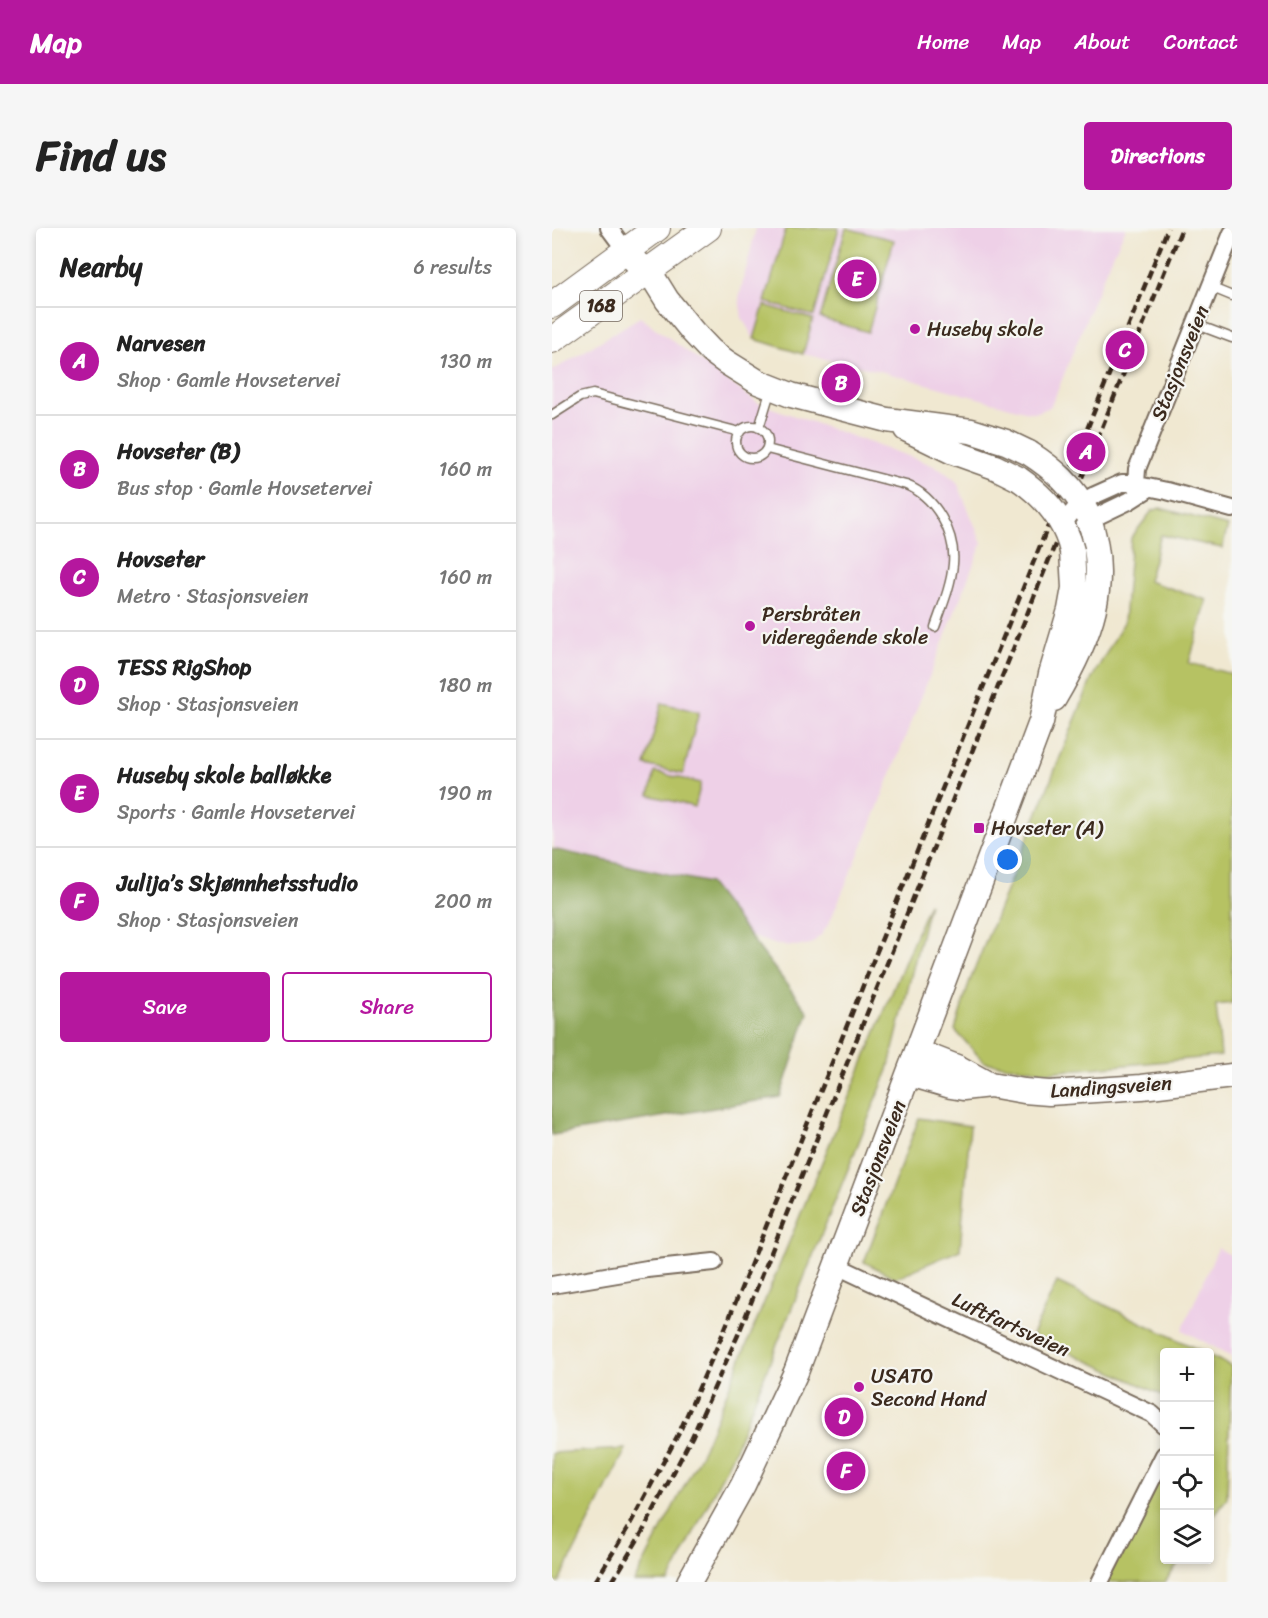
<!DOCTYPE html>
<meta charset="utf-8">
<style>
:root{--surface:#fff;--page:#f6f6f6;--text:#222;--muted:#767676;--line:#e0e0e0;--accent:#b5179e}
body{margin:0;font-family:Sriracha,sans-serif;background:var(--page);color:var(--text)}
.controls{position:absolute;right:18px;bottom:18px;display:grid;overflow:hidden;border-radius:6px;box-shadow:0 3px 9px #0003}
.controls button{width:54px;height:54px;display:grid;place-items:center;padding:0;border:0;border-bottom:2px solid var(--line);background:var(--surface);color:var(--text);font:30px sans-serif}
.you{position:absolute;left:456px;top:632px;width:21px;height:21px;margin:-15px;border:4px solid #fff;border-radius:50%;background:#1a73e8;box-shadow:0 0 0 9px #1a73e833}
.badge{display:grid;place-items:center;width:39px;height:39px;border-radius:50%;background:var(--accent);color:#fff;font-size:20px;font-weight:700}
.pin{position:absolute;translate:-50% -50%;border:3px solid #fff;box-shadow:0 2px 6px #0006}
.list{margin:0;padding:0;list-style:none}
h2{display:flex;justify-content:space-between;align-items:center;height:78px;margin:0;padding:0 24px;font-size:26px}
h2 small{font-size:20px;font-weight:400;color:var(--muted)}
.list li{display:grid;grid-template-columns:39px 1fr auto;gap:18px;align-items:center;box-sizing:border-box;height:108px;padding:0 24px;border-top:2px solid var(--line)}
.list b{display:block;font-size:22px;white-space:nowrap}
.list p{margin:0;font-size:20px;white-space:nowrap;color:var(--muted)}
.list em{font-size:20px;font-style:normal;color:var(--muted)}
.actions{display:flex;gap:12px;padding:18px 24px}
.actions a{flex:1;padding:14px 0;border:2px solid var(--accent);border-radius:6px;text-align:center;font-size:21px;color:var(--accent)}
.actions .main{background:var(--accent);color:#fff}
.icon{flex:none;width:33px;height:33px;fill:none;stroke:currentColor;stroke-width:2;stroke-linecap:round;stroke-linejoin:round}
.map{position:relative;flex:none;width:680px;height:1354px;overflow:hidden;border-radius:6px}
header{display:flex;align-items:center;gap:36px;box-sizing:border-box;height:84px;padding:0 30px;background:var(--accent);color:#fff}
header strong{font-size:28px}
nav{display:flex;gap:33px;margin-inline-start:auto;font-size:21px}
.intro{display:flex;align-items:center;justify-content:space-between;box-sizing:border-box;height:144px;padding:0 36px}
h1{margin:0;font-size:42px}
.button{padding:15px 27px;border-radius:6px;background:var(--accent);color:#fff;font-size:21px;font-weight:700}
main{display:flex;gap:36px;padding:0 36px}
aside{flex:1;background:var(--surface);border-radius:6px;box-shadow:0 3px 9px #0003}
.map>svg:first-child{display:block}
.built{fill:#eed0e7}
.green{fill:#b6c264;stroke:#787641;stroke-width:1.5}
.forest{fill:#90a85a;stroke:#66693c;stroke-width:1.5}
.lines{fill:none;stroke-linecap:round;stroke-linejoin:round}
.lane-casing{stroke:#7a6c5d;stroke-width:11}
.street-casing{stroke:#7a6c5d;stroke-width:20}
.secondary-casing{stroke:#7a6c5d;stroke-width:27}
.primary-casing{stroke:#7a6c5d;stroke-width:28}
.lane{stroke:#fff;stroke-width:8}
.street{stroke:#fff;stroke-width:16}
.secondary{stroke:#fff;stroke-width:24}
.primary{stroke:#fff;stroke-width:26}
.rail{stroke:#3b2a1e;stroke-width:4.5;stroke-dasharray:9 4.5;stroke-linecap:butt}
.street-bridge-casing{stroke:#7a6c5d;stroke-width:20;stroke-linecap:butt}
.secondary-bridge-casing{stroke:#7a6c5d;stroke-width:27;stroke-linecap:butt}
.street-bridge{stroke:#fff;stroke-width:16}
.secondary-bridge{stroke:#fff;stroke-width:24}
.poi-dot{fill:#b5179e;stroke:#f6f6f2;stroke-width:2}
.labels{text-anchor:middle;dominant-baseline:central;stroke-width:4.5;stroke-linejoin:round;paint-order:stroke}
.shield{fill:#f6f6f2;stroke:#73675e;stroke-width:1.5}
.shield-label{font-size:18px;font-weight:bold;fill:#3b2a1e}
.poi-label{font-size:20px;fill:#3b2a1e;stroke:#f6f6f2;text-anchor:start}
.street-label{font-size:20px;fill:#3b2a1e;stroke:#f6f6f2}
</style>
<header>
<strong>Map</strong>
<nav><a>Home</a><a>Map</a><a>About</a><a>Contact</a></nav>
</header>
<div class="intro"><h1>Find us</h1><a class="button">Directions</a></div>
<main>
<aside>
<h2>Nearby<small>6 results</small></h2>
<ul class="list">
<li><span class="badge">A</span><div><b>Narvesen</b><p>Shop · Gamle Hovsetervei</p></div><em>130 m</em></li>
<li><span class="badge">B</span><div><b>Hovseter (B)</b><p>Bus stop · Gamle Hovsetervei</p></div><em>160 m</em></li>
<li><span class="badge">C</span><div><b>Hovseter</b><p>Metro · Stasjonsveien</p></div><em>160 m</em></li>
<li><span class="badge">D</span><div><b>TESS RigShop</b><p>Shop · Stasjonsveien</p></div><em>180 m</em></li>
<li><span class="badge">E</span><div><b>Huseby skole balløkke</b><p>Sports · Gamle Hovsetervei</p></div><em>190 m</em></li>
<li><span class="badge">F</span><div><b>Julija’s Skjønnhetsstudio</b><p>Shop · Stasjonsveien</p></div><em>200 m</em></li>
</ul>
<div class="actions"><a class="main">Save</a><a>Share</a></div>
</aside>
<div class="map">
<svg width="680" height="1354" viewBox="0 0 680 1354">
<rect width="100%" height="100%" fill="#f6f6f2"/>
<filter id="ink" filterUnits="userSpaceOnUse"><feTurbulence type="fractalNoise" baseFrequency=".0167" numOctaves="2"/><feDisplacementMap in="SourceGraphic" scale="12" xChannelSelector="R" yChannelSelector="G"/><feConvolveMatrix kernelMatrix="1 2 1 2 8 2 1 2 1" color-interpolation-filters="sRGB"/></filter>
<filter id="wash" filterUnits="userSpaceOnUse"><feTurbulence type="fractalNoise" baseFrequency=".008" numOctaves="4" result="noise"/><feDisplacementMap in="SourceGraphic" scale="24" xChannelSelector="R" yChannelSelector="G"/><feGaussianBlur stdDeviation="1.35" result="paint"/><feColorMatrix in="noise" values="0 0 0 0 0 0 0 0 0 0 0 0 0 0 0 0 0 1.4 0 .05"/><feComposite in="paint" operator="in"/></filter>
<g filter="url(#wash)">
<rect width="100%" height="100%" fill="#f0e8d1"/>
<!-- built -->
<path class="built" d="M204 0H574L554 42 503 169 498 179 486 184H476L328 143 251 126 202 111 190 90 187 70Z
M88 89 206 175 370 233 389 241 405 254 430 315 316 604 278 693 270 706 259 716 249 718 225 717 198 708 154 655 2 620 0 606V143Z
M666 1020 680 1028V1133L679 1128 630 1102Z"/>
<!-- green -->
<path class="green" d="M234 0H287L262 88 213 74Z
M294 0 342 12 316 104 268 90Z
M212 77 261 91 251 126 202 111Z
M608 280 676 298 670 320 609 307 596 353 655 372 637 435 680 446V775L664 777 669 828 497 844 432 834 403 802 417 755 540 450 572 394 579 310 600 283Z
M110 475 147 484 131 546 93 537Z
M103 544 149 555 143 579 97 567Z
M377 675 336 842 180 1228 117 1354H82L152 1220Z
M367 890 418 898 408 1022 343 1050 312 1034Z
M505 1054 651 1124H612V1168L480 1107Z
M658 1128 679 1138 675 1270 658 1293Z
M612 1218V1332H629L613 1354H554Z
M74 1221 7 1354H0V1225Z"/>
<!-- forest -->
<path class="forest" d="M0 621 157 655 256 784 228 869 0 907Z"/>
</g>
<g filter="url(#ink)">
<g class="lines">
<defs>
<path id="lane" d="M658 59 680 68
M643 96 680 110
M0 187 28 169 41 166 188 204
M184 214a16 16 0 1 1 32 0a16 16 0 1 1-32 0Z
M207 200 219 161
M215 221 354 257C383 268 404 305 401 336 399 358 390 379 383 399"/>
<path id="street" d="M57 0 74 23
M587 266 584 256 585 241 680 5
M541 268 570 255H576L615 263 680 281
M531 295 577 273 596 261
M285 1038 600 1186 612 1197
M0 1057 95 1041 162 1034
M548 1354 612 1227"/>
<path id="secondary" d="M74 23 84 34 97 43 115 72 141 104 159 123 174 134 206 154 239 167 335 192 419 203 454 214 477 225
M354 201 401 224 443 239 467 251
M502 471C538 410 561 355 535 285
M366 824 407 840 438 857
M358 846 399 858 411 860 438 857 472 863 497 865 590 859 680 848
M137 1354 191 1257 244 1144 459 574 489 494 499 446 518 382 522 360 520 323"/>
<path id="primary" d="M0 77 105 0
M0 112 156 0"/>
</defs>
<!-- lane casing -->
<use href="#lane" class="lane-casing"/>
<!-- street casing -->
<use href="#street" class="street-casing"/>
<!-- secondary casing -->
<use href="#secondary" class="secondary-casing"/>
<!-- primary casing -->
<use href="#primary" class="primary-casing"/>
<!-- lane -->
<use href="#lane" class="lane"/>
<!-- street -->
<use href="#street" class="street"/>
<!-- secondary -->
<use href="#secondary" class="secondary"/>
<!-- primary -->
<use href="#primary" class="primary"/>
<!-- rail -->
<path class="rail" d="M43 1354 77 1298 127 1205 172 1103 616 0
M60 1354 91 1303 140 1209 186 1107 630 0"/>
<defs>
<path id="street-bridge" d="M511 297C520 283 527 275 541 268"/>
<path id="secondary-bridge" d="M477 225C502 241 521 258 535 285
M467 251C493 269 513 292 520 323"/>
</defs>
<!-- street-bridge casing -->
<use href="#street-bridge" class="street-bridge-casing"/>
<!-- secondary-bridge casing -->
<use href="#secondary-bridge" class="secondary-bridge-casing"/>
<!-- street-bridge -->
<use href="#street-bridge" class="street-bridge"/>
<!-- secondary-bridge -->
<use href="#secondary-bridge" class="secondary-bridge"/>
</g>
</g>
<!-- markers -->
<g class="poi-dot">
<circle cx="363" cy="101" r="6"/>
<circle cx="198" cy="398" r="6"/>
<rect x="421" y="594" width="12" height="12" rx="3"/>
<circle cx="307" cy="1159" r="6"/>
</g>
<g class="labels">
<!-- shield labels -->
<rect class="shield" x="28" y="63" width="42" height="30" rx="4.5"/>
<g class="shield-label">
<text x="49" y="78">168</text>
</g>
<!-- poi labels -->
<g class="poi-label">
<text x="375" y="101">Huseby skole</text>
<text x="210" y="386">Persbråten<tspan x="210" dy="23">videregående skole</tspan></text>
<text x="439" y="600">Hovseter (A)</text>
<text x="319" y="1148">USATO<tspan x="319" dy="23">Second Hand</tspan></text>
</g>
<!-- street labels -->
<g class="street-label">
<text transform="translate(628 135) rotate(-68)">Stasjonsveien</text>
<text transform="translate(559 859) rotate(-4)">Landingsveien</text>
<text transform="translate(326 930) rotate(-69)">Stasjonsveien</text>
<text transform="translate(459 1097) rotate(25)">Luftfartsveien</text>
</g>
</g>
</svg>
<div class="controls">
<button>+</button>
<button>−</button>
<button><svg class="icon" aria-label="locate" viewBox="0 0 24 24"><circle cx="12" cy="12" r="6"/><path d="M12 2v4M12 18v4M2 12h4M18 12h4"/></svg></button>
<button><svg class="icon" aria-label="layers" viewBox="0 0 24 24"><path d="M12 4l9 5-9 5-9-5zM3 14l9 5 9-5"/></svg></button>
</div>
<div class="you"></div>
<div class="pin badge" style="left:534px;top:224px">A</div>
<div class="pin badge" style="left:289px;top:155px">B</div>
<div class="pin badge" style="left:573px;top:122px">C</div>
<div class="pin badge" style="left:292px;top:1189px">D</div>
<div class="pin badge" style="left:305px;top:51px">E</div>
<div class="pin badge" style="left:294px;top:1243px">F</div>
</div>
</main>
